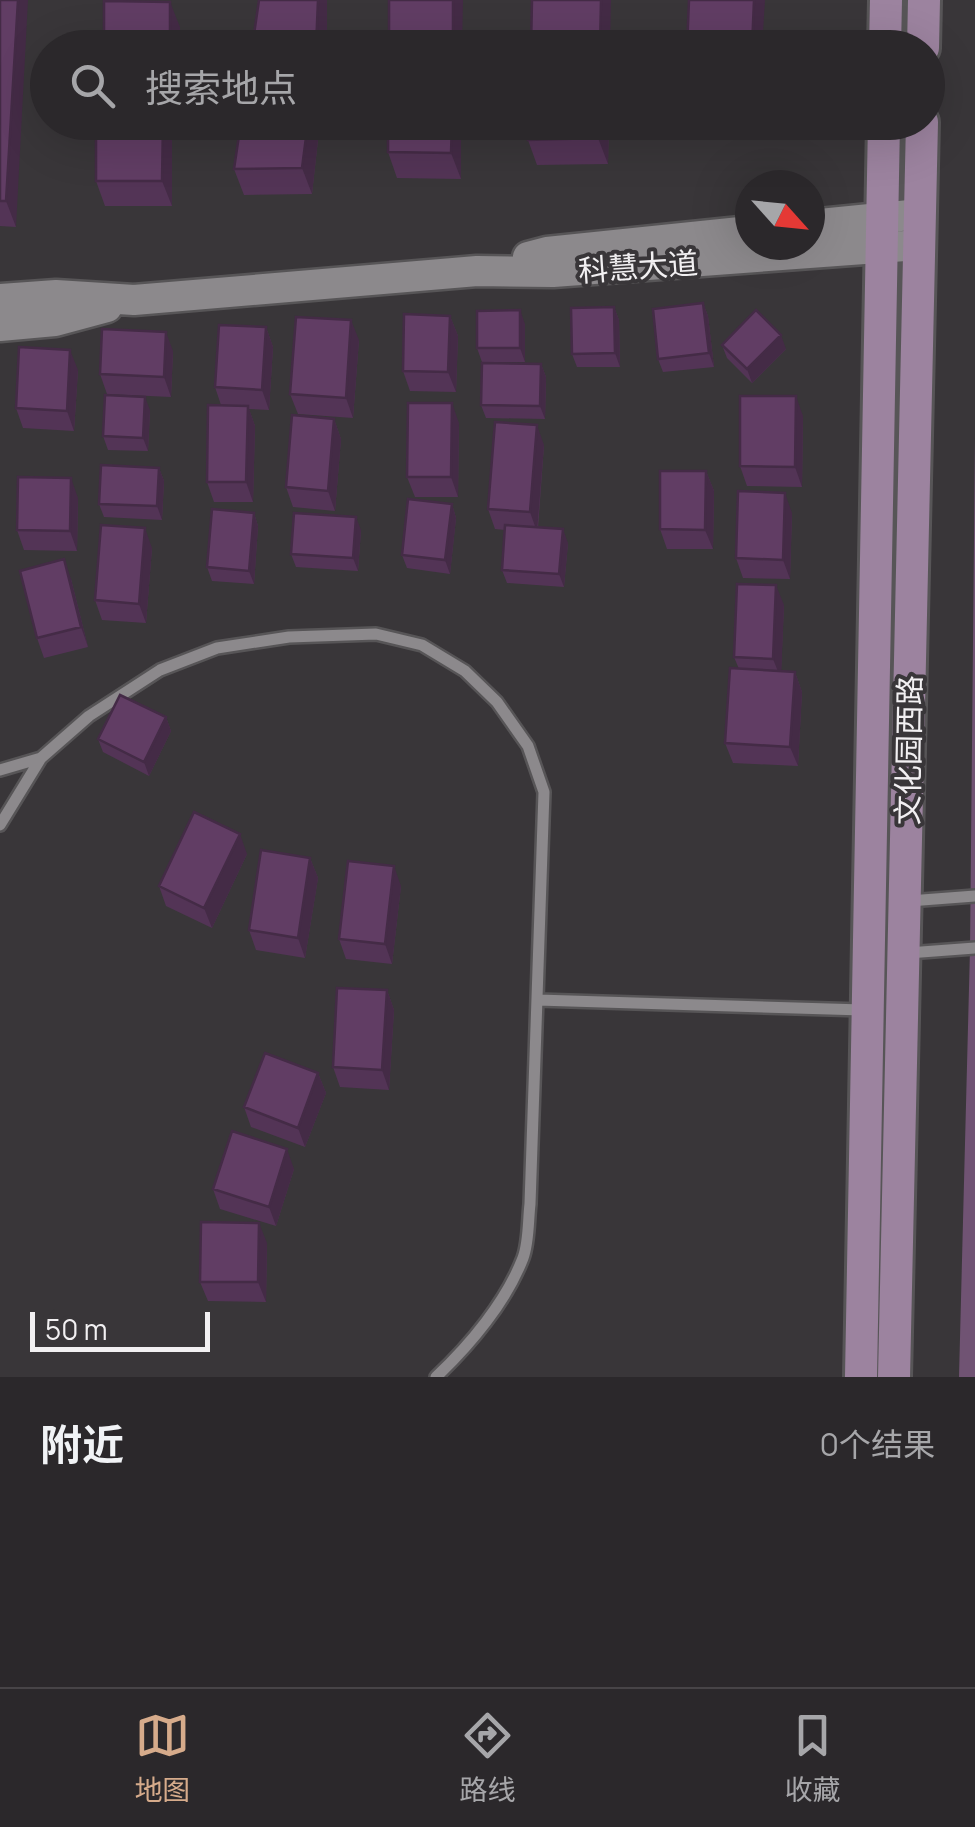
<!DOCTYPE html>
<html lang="zh">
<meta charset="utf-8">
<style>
:root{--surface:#2b282b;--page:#373437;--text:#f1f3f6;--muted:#a6a6a9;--line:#474447;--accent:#d6ab8b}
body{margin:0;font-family:Manrope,"Noto Sans SC",sans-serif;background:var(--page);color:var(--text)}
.compass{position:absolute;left:735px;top:170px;width:90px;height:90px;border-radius:50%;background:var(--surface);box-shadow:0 10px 40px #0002;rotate:117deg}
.scale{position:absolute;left:30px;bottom:25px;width:180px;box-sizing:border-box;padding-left:10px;border:5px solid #f2f0f2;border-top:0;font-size:28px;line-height:35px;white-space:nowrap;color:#f2f0f2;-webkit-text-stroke:8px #393639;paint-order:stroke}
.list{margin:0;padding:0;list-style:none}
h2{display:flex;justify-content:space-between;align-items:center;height:130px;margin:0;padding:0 40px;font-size:42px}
h2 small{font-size:32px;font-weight:400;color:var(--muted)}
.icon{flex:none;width:55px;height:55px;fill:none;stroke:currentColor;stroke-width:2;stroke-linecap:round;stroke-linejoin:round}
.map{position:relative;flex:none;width:975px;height:1377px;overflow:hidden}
.search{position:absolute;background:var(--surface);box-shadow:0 10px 40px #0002;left:30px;right:30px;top:30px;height:110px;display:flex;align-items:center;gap:25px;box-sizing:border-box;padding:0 35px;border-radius:55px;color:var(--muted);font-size:38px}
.sheet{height:310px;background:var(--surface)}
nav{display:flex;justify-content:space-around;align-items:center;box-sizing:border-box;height:140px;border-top:2px solid var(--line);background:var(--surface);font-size:28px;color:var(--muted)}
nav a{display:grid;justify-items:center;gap:5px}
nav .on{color:var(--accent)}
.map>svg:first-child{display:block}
.park{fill:#705373}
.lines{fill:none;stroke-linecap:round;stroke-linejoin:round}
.service-casing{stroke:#575557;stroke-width:16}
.tertiary-casing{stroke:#575557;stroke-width:35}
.secondary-casing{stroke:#575557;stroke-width:38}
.service{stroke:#8c898c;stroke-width:11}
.tertiary{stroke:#8c898c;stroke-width:30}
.secondary{stroke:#9c839f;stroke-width:32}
.wall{fill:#533456}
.shaded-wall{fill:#442b46}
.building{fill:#613d64;stroke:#442b46;stroke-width:2.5}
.labels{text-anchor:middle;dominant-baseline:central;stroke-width:8;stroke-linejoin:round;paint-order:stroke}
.street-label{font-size:30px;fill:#f2f0f2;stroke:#393639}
</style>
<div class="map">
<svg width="975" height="1377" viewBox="0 0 975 1377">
<rect width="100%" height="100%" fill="#393639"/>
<!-- park -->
<path class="park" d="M975 438V1377H959L970 949Z"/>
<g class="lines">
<defs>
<path id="service" d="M0 770 41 758
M0 825 41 758 89 716 160 670 217 648 289 637 376 634 422 645 465 671 497 702 528 746 544 792 530 1204C528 1221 529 1242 523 1258 506 1302 470 1345 436 1377
M909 901 975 896
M908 953 975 948
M538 1000 863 1010"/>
<path id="tertiary" d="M810 225 920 214
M528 257 547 252 750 231
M0 299 56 295 134 300 477 271 553 272 919 245
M0 326 55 321 107 307"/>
<path id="secondary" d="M885 48 886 0
M923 48 924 0
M861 1377 884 122
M894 1377 922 122"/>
</defs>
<!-- service casing -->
<use href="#service" class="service-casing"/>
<!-- tertiary casing -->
<use href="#tertiary" class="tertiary-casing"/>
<!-- secondary casing -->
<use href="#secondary" class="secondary-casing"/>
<!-- service -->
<use href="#service" class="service"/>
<!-- tertiary -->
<use href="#tertiary" class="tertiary"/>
<!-- secondary -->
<use href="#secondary" class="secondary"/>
</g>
<!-- wall -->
<path class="wall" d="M0 0 16 227 0 226Z
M104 122H179V139H172V206H105L96 181Z
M320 122 312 194 244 195 234 169Z
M461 122V179L397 178 388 152Z
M528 122H609L608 164 537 165 528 140Z
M690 122H759L758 134 693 131Z
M703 303 708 316 714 367 663 372 658 359Z
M614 307 619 320 620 367H577L572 354Z
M450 316 458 336 456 392 410 391 403 371Z
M525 324V362H482L477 348Z
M266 327 273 347 269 410 249 409 255 426 253 502H214L207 482 221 405 215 387Z
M359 340 353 418 298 414 290 394Z
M722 345 786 349 752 383 727 358Z
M173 351 171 397 107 394 100 374Z
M541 364 546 377 545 419 486 418 481 405Z
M78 370 74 431 23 428 16 408Z
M150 410 148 451 108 450 103 436Z
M803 416 802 487 747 486 740 466Z
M334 419 341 439 335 511 293 507 286 487Z
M459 423 458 497H415L407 477Z
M544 445 538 528 568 543 564 587 507 583 502 570 505 530 495 529 488 509Z
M159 468 164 481 162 520 104 517 99 504Z
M706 471 714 491 713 549H667L660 529Z
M78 498 77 551 24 550 17 530Z
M452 504 456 518 450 574 407 568 402 555Z
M254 513 258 526 254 584 212 581 207 567Z
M792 513 790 579 743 578 736 558Z
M361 530 358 571 296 567 291 554Z
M152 548 146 623 102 620 95 600Z
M71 579 88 647 44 658 37 638Z
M784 605 781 671 795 672 802 692 798 766 733 763 725 743 739 669 734 657Z
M166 717 171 731 149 776 103 752 98 739Z
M247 854 212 928 166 906 159 886Z
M310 858 318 878 305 958 256 950 249 930Z
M401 886 392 964 346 959 339 939Z
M387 990 394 1010 389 1090 340 1087 333 1067Z
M318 1073 326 1093 305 1147 251 1127 244 1107Z
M294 1169 276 1226 220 1209 213 1189Z
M267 1243 266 1302 208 1301 200 1282Z"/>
<!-- shaded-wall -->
<path class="shaded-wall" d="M18 0H28L16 227 6 201Z
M318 0H327V48H316Z
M453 0H463L462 48H453Z
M601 0H611L610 48H600Z
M754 0H765L762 48H752Z
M170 2 180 27V48H170Z
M163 122H166L172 139V206L162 181Z
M173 122H179V139Z
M308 122H320L312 194 302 168Z
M452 122H461V179L451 153Z
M599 122H609L608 164 598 138Z
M703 303 708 316 714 367 709 353Z
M614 307 619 320 620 367 615 353Z
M520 310 525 324V362L520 348Z
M450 316 458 336 456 392 448 372Z
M351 320 359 340 353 418 346 398Z
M266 327 273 347 269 410 262 390Z
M166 332 173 351 171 397 164 377Z
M781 335 786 349 752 383 747 369Z
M70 350 78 370 74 431 67 411Z
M541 364 546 377 545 419 540 406Z
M796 396 803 416 802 487 795 467Z
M145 397 150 410 148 451 143 438Z
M452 403 459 423 458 497 451 477Z
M248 406 255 426 253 502 246 482Z
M334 419 341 439 335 511 328 491Z
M537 425 544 445 537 532 530 512Z
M159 468 164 481 162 520 157 506Z
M706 471 714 491 713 549 705 530Z
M71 478 78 498 77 551 70 531Z
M785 493 792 513 790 579 783 560Z
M452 504 456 518 450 574 445 560Z
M254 513 258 526 254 584 249 571Z
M356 517 361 530 358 571 353 558Z
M145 528 152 548 146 623 139 604Z
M563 529 568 543 564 587 559 574Z
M64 559 71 579 88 647 81 627Z
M776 585 784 605 781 679 773 659Z
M795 672 802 692 798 766 790 747Z
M166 717 171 731 149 776 144 762Z
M240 834 247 854 212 928 204 908Z
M310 858 318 878 305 958 298 938Z
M394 866 401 886 392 964 385 944Z
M387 990 394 1010 389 1090 382 1070Z
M318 1073 326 1093 305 1147 298 1128Z
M287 1149 294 1169 276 1226 269 1207Z
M259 1223 267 1243 266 1302 258 1282Z"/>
<!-- building -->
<path class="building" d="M0 0H18L6 201H0Z
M259 0H318L316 48H252Z
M389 0H453V48H389Z
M532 0H601L600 48H531Z
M689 0H754L752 48H687Z
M104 1 170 2V48H104Z
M104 122H163L162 181H96V124Z
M241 122H308L302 168 234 169Z
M388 122H452L451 153 388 152Z
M528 122H599L598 138 528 140Z
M703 303 709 353 658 359 653 309Z
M614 307 615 353 572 354 571 308Z
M520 310V348H477V311Z
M756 310 781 335 747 369 722 345Z
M404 314 450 316 448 372 403 371Z
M296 317 351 320 346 398 290 394Z
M219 325 266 327 262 390 215 387Z
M102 329 166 332 164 377 100 374Z
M19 347 70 350 67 411 16 408Z
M482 363 541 364 540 406 481 405Z
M105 395 145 397 143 438 103 436Z
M740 396H796L795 467 740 466Z
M408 403H452L451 477H407Z
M208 405 248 406 246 482H207Z
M292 415 334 419 328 491 286 487Z
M495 422 537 425 530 512 488 509Z
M101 465 159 468 157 506 99 504Z
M660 471H706L705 530 660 529Z
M18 477 71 478 70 531 17 530Z
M738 491 785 493 783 560 736 558Z
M408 499 452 504 445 560 402 555Z
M212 509 254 513 249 571 207 567Z
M294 513 356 517 353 558 291 554Z
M101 525 145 528 139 604 95 600Z
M505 525 563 529 559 574 502 570Z
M64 559 81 627 37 638 20 571Z
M737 584 776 585 773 659 734 657Z
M730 668 795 672 790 747 725 743Z
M120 695 166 717 144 762 98 739Z
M194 812 240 834 204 908 159 886Z
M261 850 310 858 298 938 249 930Z
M348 861 394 866 385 944 339 939Z
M337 988 387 990 382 1070 333 1067Z
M265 1053 318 1073 298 1128 244 1107Z
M232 1131 287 1149 269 1207 213 1189Z
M201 1222 259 1223 258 1282H200Z"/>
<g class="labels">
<!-- street labels -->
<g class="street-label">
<text transform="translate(638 266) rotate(-4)">科慧大道</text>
<text transform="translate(908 750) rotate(-89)">文化园西路</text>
</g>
</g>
</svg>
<svg class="compass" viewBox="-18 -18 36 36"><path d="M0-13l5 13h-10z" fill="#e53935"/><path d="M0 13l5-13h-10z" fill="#a6a6a9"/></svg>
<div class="scale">50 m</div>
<div class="search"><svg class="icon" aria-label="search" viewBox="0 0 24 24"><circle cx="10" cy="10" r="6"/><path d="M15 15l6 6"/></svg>搜索地点</div>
</div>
<section class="sheet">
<h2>附近<small>0个结果</small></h2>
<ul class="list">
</ul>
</section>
<nav>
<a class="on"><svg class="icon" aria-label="map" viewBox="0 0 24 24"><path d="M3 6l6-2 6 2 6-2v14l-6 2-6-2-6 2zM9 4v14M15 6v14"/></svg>地图</a>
<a><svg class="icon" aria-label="directions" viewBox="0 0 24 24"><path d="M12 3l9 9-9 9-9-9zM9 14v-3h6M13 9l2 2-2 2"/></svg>路线</a>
<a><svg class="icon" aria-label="saved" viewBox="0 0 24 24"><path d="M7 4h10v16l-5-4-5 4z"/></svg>收藏</a>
</nav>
